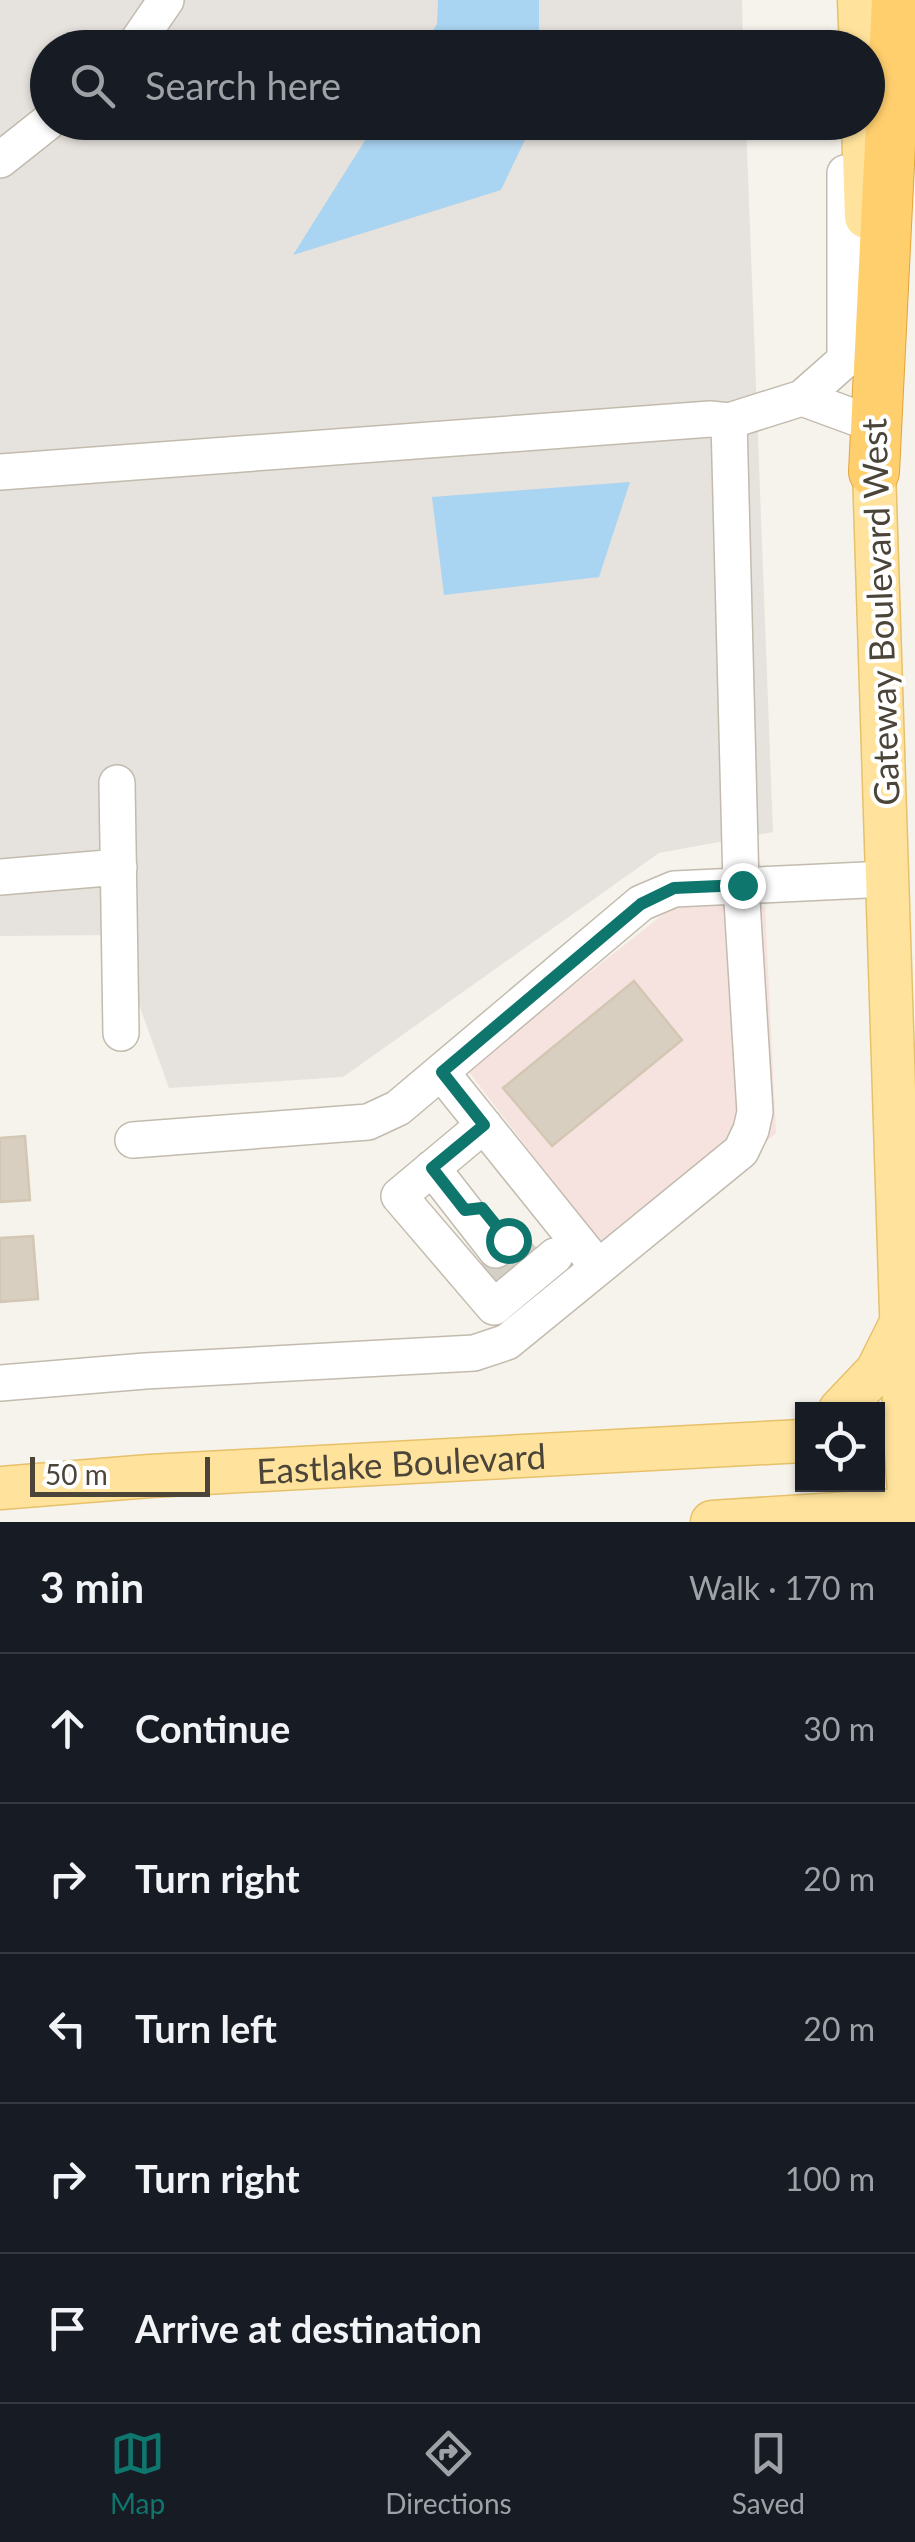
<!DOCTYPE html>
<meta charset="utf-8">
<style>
:root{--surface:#171b24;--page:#20242c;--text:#f1f3f6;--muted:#9ea1a6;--line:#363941;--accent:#0f766e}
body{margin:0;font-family:Lato,sans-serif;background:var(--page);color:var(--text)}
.controls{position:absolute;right:30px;bottom:30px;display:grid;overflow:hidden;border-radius:0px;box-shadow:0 2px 8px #0004}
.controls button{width:90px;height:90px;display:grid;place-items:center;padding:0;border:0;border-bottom:2px solid var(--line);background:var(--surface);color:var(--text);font:50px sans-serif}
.scale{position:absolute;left:30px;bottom:25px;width:180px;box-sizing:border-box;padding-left:10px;border:5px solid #4b4439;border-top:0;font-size:28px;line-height:35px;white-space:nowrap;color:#4b4439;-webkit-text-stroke:8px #fff;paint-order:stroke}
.stop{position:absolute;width:30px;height:30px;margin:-22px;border:8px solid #0f766e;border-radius:50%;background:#fff}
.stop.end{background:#0f766e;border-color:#fff;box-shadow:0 2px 10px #0008}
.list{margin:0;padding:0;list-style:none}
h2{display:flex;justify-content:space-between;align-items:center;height:130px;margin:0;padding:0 40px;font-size:42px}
h2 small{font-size:32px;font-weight:400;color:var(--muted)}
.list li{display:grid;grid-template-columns:65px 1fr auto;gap:30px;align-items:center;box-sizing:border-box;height:150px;padding:0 40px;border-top:2px solid var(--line)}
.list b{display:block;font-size:38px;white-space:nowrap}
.list em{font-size:32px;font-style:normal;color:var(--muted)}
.icon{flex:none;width:55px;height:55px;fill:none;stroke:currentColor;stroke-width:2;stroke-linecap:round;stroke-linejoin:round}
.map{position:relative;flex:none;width:915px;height:1522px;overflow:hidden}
.search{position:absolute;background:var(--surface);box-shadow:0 2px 8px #0004;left:30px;right:30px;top:30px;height:110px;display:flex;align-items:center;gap:25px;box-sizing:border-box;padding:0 35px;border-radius:55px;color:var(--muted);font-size:38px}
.sheet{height:880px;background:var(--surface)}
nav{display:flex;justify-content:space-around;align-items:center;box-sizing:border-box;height:140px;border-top:2px solid var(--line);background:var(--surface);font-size:28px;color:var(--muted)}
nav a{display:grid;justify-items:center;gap:5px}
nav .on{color:var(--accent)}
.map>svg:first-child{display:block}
.industrial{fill:#e6e2dd}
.medical{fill:#f6e3e0}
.water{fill:#a9d4f2}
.building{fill:#d8cfc1;stroke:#d3c7b4;stroke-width:2.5}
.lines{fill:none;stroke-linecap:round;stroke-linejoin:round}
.minor-tunnel{stroke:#d4d0c8;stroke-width:35;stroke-dasharray:35 18;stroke-linecap:butt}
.minor-casing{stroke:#c2bbae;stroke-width:38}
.major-casing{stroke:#e6c16a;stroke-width:45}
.highway-casing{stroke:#e0a43c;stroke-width:52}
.minor{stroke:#fff;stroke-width:35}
.major{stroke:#ffe39c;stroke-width:42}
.highway{stroke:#ffcf6e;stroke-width:50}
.route{stroke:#0f766e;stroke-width:12}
.labels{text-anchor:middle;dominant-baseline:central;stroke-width:8;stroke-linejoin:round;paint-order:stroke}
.street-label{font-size:35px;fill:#4b4439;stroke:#fff}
</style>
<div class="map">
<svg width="915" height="1522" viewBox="0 0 915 1522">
<rect width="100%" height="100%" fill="#f6f3ec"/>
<!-- industrial -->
<path class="industrial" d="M0 0H742L743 47 48 48V122L746 123 773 832 659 853 343 1077 169 1088 114 935 0 936Z"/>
<!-- medical -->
<path class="medical" d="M679 902 765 907 776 1133 621 1272 467 1069Z"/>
<!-- water -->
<path class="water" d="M438 0H539V47H423L437 24Z
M376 123V122L533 123 501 190 293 255Z
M630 482 599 577 444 595 432 497Z"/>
<!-- building -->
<path class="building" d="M634 981 682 1040 552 1146 503 1088Z
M25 1136 30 1200 0 1202V1138Z
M33 1236 38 1299 0 1302V1238Z"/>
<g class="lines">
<!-- minor-tunnel -->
<path class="minor-tunnel" d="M508 1240 526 1263
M486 1260 503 1281"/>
<defs>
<path id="minor" d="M133 48 166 0
M0 160 48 122
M845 173V360L802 398 873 424
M0 472 710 419 729 421 802 398
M117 783 121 1033
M0 877 119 867
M441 1072 598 1267
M484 1125 399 1196 494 1307 555 1256
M133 1140 368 1122 398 1108 641 903 674 889 887 879
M432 1168 496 1250
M0 1383 145 1371 474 1353 507 1342 741 1151 751 1130 755 1112 741 885 729 421"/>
<g id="major">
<path d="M859 0 861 48"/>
<path d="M863 122 866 217"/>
<path d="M873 438 905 1436 911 1522"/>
<path d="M840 1410 877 1371 901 1323"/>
<path id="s1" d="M0 1488 150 1476 802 1441"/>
<path d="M712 1522 915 1509"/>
</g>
<path id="highway" d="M874 472 897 0"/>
</defs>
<!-- minor casing -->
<use href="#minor" class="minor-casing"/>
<!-- major casing -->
<use href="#major" class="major-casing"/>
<!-- highway casing -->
<use href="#highway" class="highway-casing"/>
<!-- minor -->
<use href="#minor" class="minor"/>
<!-- major -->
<use href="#major" class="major"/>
<!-- highway -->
<use href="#highway" class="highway"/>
</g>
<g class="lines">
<!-- route -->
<path class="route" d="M508 1240 482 1208 465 1210 432 1168 484 1125 442 1072 641 904 674 888 742 885"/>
</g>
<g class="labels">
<!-- street labels -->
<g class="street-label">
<text transform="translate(879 612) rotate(-92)">Gateway Boulevard West</text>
<text stroke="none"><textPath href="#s1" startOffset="402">Eastlake Boulevard</textPath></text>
</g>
</g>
</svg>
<div class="controls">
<button><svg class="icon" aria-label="locate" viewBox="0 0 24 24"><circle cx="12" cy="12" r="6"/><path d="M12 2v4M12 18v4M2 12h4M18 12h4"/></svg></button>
</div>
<div class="scale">50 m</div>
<div class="stop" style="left:508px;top:1240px"></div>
<div class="stop end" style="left:742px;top:885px"></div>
<div class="search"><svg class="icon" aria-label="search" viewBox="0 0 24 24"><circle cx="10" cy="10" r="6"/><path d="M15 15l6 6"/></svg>Search here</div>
</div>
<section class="sheet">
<h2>3 min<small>Walk · 170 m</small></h2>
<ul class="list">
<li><svg class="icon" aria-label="ahead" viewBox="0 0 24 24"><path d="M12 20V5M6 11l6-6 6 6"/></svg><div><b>Continue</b></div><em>30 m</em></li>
<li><svg class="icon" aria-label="right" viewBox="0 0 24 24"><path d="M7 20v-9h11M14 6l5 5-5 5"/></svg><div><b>Turn right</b></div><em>20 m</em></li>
<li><svg class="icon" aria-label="left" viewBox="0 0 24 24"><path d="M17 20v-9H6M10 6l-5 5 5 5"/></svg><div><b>Turn left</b></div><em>20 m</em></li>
<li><svg class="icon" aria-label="right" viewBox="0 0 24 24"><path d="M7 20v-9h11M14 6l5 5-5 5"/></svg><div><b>Turn right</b></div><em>100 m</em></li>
<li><svg class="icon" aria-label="arrive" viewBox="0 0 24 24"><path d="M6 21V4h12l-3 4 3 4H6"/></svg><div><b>Arrive at destination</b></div></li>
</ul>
</section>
<nav>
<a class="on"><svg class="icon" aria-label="map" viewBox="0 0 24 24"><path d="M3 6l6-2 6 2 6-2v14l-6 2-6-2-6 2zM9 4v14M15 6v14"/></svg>Map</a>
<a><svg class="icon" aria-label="directions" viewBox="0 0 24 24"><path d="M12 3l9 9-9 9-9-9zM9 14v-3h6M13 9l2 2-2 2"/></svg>Directions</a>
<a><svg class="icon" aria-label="saved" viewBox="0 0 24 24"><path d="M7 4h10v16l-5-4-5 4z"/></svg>Saved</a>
</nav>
